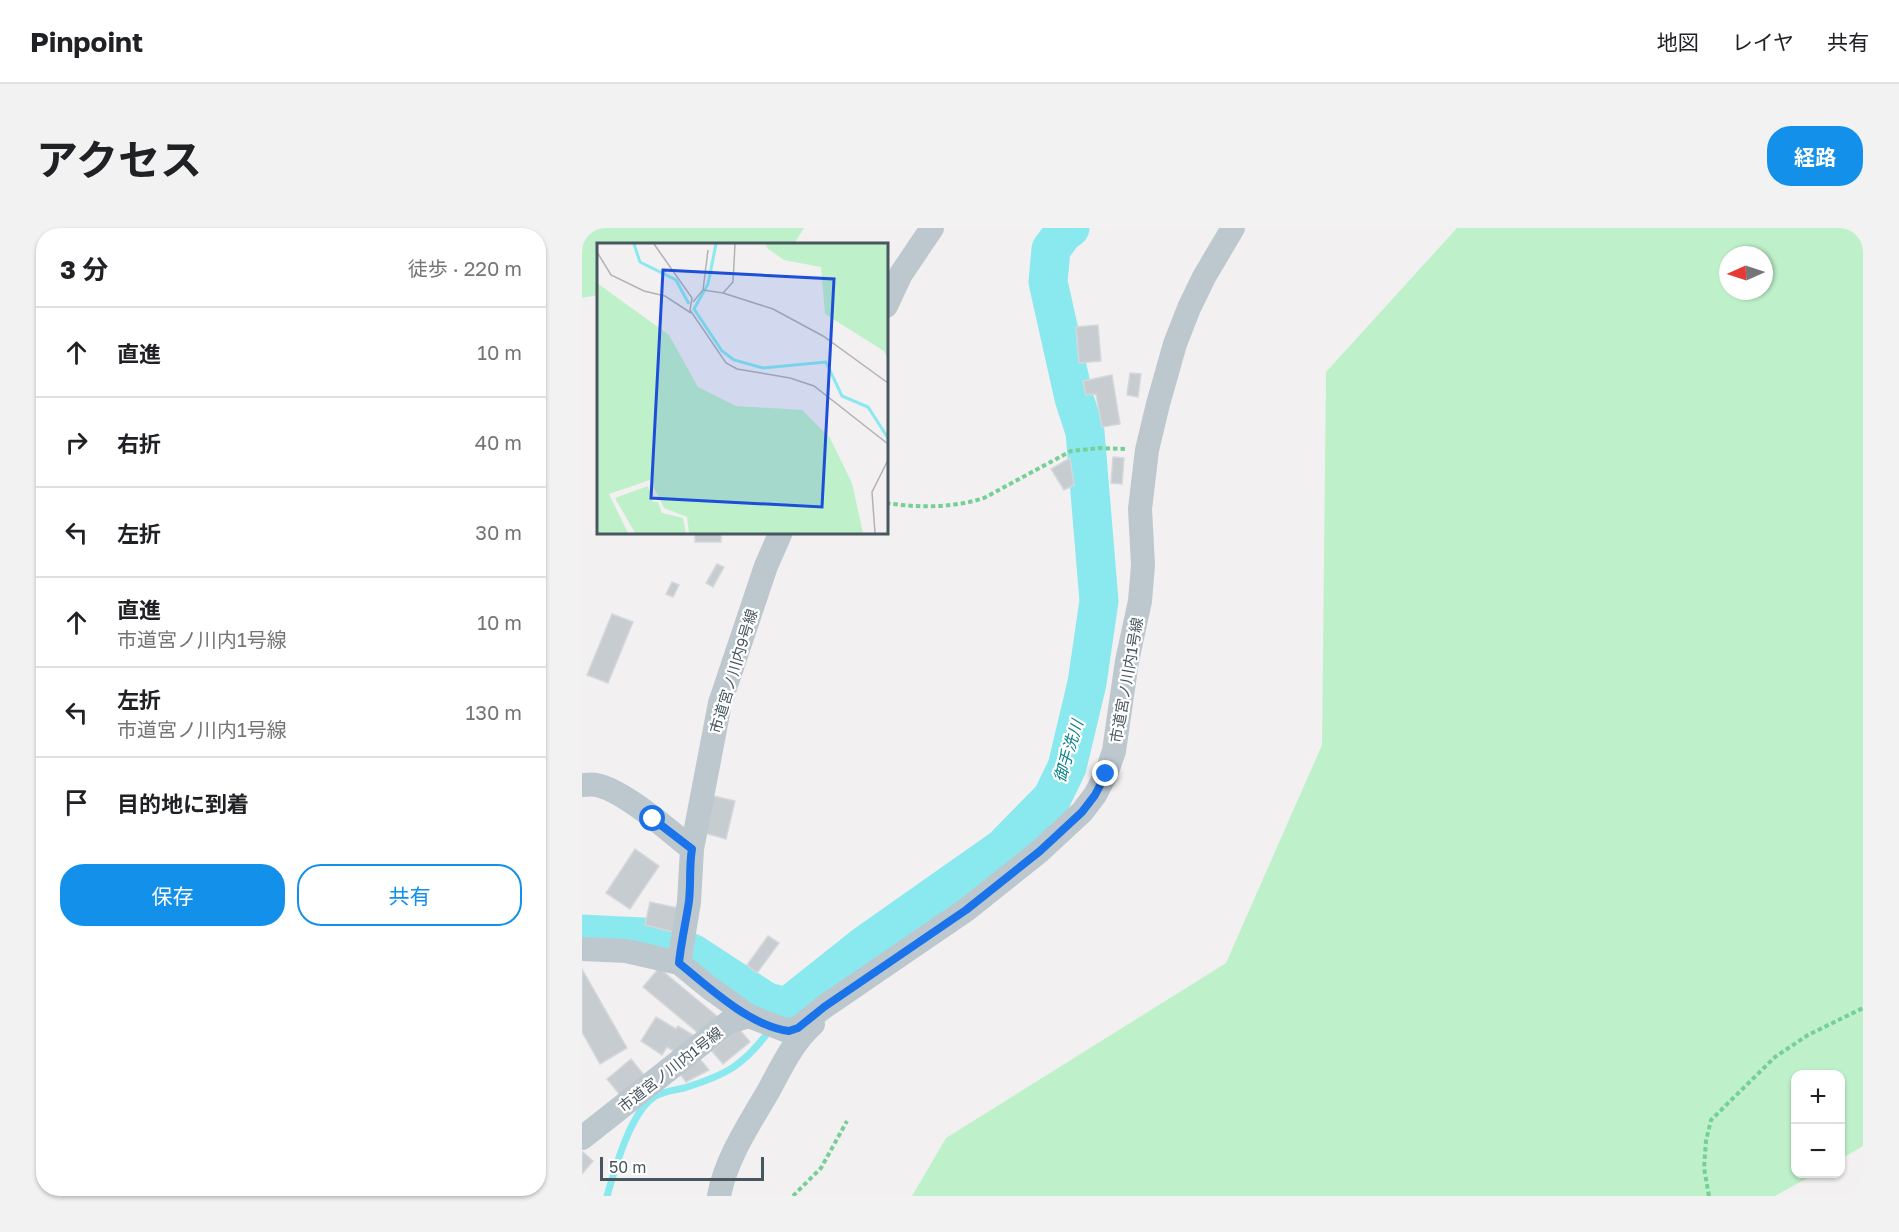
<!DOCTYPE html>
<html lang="ja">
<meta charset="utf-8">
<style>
:root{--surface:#fff;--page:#f2f2f2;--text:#202124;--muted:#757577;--line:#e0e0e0;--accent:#1391ea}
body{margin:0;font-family:"Golos Text","Noto Sans JP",sans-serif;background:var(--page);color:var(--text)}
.controls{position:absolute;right:18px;bottom:18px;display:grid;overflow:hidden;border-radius:12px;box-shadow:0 2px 4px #0004}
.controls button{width:54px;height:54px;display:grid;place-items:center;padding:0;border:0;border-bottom:2px solid var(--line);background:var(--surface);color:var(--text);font:30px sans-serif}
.compass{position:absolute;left:1137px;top:18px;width:54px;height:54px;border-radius:50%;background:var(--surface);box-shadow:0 2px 4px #0004;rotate:267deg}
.scale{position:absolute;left:18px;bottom:15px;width:164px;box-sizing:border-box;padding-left:6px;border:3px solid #48575f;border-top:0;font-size:16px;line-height:21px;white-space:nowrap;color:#48575f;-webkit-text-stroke:4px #fff;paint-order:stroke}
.stop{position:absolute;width:18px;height:18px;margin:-14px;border:4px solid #1a73e8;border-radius:50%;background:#fff}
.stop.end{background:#1a73e8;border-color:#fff;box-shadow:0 2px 6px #0008}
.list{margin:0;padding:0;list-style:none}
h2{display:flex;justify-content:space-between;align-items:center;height:78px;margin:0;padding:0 24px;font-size:26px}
h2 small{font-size:20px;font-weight:400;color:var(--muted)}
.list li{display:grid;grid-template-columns:39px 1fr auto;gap:18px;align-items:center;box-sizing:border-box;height:90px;padding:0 24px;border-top:2px solid var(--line)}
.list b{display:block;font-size:22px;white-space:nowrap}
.list p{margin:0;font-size:20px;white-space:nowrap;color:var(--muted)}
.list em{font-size:20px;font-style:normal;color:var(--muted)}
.actions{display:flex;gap:12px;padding:18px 24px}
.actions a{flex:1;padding:14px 0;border:2px solid var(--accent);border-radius:24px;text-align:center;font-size:21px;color:var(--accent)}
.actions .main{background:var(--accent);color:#fff}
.icon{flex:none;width:33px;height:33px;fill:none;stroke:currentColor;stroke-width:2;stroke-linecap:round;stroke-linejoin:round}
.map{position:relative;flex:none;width:1281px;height:968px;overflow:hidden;border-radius:24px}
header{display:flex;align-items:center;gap:36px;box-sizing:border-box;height:84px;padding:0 30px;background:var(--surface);border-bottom:2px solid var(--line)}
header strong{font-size:28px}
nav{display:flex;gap:33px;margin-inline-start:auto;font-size:21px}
.intro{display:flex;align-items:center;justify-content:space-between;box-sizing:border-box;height:144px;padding:0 36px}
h1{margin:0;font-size:42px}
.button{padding:15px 27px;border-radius:24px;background:var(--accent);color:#fff;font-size:21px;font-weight:700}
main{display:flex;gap:36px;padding:0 36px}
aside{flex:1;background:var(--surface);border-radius:24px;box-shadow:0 2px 4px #0004}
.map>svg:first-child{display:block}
.green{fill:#bef1ca;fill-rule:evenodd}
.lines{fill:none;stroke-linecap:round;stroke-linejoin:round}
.stream{stroke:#8ae9ef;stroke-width:7}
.river{stroke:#8ae9ef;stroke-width:39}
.building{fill:#c7ccd0;stroke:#d4d8dc;stroke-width:1.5}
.path{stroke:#75d096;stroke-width:4;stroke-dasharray:4.5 3;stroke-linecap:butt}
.street{stroke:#bcc7ce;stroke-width:24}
.route{stroke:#1a73e8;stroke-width:8}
.labels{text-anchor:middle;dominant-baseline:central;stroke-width:4.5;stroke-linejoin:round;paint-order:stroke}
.street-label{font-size:15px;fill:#48575f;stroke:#fff}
.water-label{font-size:16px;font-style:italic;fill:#0a828a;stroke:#fff}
.inset-river{fill:none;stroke:#8ae9ef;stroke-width:3}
.inset-road{fill:none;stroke:#afb3b7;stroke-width:1.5}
.view{fill:#1d4ed8;fill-opacity:0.15;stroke:#1d4ed8;stroke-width:3}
.inset-edge{fill:none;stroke:#48575f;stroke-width:3}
</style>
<header>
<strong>Pinpoint</strong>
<nav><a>地図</a><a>レイヤ</a><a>共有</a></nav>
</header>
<div class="intro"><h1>アクセス</h1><a class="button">経路</a></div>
<main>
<aside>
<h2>3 分<small>徒歩 · 220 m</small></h2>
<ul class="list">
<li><svg class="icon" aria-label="ahead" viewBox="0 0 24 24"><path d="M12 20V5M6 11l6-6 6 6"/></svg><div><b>直進</b></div><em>10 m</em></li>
<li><svg class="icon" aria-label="right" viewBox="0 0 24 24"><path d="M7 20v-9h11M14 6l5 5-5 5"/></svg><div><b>右折</b></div><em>40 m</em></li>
<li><svg class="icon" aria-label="left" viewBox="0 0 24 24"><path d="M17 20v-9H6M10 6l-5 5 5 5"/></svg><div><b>左折</b></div><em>30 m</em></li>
<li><svg class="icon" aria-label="ahead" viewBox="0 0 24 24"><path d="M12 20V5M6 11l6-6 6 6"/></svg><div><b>直進</b><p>市道宮ノ川内1号線</p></div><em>10 m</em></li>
<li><svg class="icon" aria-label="left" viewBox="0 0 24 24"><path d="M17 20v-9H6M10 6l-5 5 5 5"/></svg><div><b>左折</b><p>市道宮ノ川内1号線</p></div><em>130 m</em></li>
<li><svg class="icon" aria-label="arrive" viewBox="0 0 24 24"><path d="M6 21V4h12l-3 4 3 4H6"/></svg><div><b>目的地に到着</b></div></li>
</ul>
<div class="actions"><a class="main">保存</a><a>共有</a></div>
</aside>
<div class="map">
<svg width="1281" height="968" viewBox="0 0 1281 968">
<rect width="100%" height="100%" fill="#f3f0f1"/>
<!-- green -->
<path class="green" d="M0 0H222L212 16H16V67L0 70Z
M875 0H1281V918L1259 931 1258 846H1214V946H1233L1193 968H330L364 910 644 735 740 517 744 144ZM1146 27H1182V63H1146Z"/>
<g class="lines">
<!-- stream -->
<path class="stream" d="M195 793 205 779
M25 968C33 941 48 885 72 869 79 864 93 862 102 860 144 847 161 838 188 802"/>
<!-- river -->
<path class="river" d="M0 706 60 709 110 725 185 774 205 779 283 717 421 620 470 570 485 539 505 455 517 373 503 204 492 170 466 54 469 21 482 4 488 0"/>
</g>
<!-- building -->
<path class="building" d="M516 97 519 133 497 135 494 99Z
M548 145 559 146 556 169 545 167Z
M530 147 538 196 520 199 514 166 504 167 501 153Z
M531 229 542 230 540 256 529 255Z
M488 230 492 257 482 262 469 241Z
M113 304H139V314H113Z
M135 336 142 339 131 359 124 355Z
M90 354 97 357 91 369 84 366Z
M30 386 51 394 26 455 5 447Z
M128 567 153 573 144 611 119 604Z
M53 621 77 638 48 681 24 665Z
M68 674 96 680 91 704 63 697Z
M186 708 197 715 175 745 165 737Z
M77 740 136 789 120 808 61 759Z
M0 741 45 820 18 836 0 804Z
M74 789 94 801 96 798 111 807 98 827 85 819 80 827 59 813Z
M157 801 168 814 141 836 130 823Z
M49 831 62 847 38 867 25 851Z
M118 831 127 842 104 854 98 846Z
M1 924 11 933 0 946V925Z"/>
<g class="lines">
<!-- path -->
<path class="path" d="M304 275C336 280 371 280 402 270L489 223 517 220 543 221
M211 968 239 940 265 893
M1127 968 1122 940 1124 913 1129 892 1193 829 1226 807 1281 780"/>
<!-- street -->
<path class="street" d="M304 78 319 46 350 0
M0 557C5 557 10 556 14 557 42 562 87 603 110 621L107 674 97 735 129 761 167 788
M110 621 138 475 184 338 199 304
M0 721 44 723 97 735
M0 910 147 794 167 788 203 802 216 800 242 779 384 682 458 623 500 584 513 567 524 546 532 523 545 433 558 373 561 337 558 281 565 222 576 176 593 116 607 80 622 49 651 0
M137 968C144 930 168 895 187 862 200 838 211 814 231 796"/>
</g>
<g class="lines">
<!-- route -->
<path class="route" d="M71 591 110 621C107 638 109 656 107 673 104 694 99 714 97 735 125 758 169 799 207 803L216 800 242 779 384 682 458 623 500 584 513 567 524 546"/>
</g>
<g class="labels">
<!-- street labels -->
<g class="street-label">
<text transform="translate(151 443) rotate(-73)">市道宮ノ川内9号線</text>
<text transform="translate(544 452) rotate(-80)">市道宮ノ川内1号線</text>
<text transform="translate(88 841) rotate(-38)">市道宮ノ川内1号線</text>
</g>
<!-- water labels -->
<g class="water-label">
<text transform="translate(486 523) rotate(-73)">御手洗川</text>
</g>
</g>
<!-- overview -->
<g transform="translate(15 15)">
<rect width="291" height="291" fill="#f3f0f1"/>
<path d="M169 1H291V117L287 108 228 71 224 24 187 17 170 5ZM0 40 72 92 101 144 139 163 205 167 233 195 255 240 266 290H92L90 274 67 265 53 237 12 251 31 290H0ZM51 243 56 259H61L65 270 86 275 89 290H38L18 255Z" fill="#bef1ca"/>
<path class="inset-river" d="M37 1 43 19 79 37 92 61M119 1 111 41 97 66 125 108 137 117 166 125 229 119 245 153 271 164 291 195"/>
<path class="inset-road" d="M57 1 95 55 93 67 129 120 140 126 193 135 217 143 291 201M0 9 14 32 47 48 68 53 94 70M106 47 111 7M126 50 176 66 226 93 291 140M96 59 106 47 126 50 136 39 138 1M278 290 275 249 291 217"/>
<path class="view" d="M66 27 237 36 225 264 54 255Z"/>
<rect width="291" height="291" class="inset-edge"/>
</g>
</svg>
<div class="controls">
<button>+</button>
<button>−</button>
</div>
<svg class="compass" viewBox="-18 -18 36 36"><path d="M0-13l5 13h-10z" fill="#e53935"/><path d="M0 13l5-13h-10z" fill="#757577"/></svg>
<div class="scale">50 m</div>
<div class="stop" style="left:71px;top:591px"></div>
<div class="stop end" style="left:524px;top:546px"></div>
</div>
</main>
